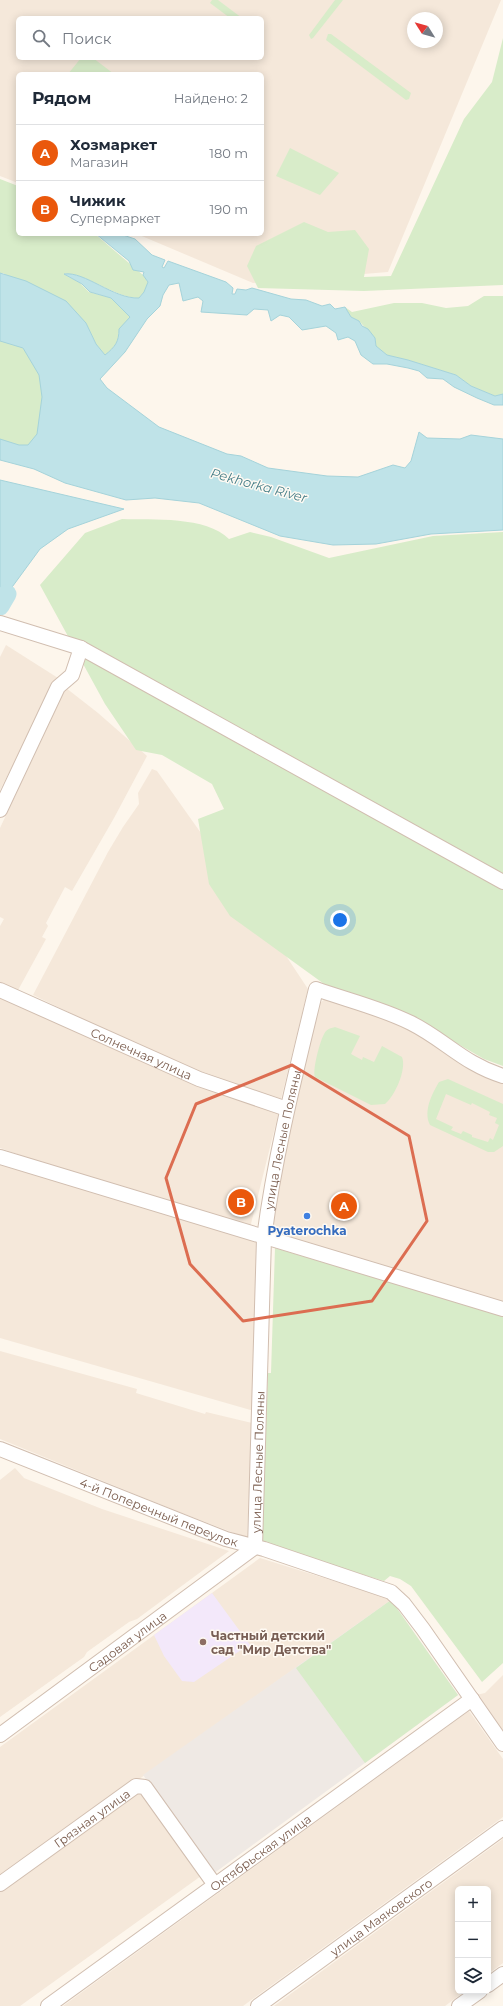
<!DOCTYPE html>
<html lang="ru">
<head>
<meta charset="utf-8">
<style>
  :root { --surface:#fff; --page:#f6f6f7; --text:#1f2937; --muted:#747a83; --line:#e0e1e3; --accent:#ea580c }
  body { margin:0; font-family:Montserrat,sans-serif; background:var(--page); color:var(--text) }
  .controls { position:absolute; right:12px; bottom:12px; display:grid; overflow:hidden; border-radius:6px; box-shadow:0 2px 10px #0003 }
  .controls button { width:36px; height:36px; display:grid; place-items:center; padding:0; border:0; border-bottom:1px solid var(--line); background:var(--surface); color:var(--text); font:20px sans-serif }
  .compass { position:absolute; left:407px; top:12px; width:36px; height:36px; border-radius:50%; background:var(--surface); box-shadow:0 2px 10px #0003; rotate:307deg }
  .you { position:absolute; left:340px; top:920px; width:14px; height:14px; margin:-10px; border:3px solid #fff; border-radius:50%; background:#1a73e8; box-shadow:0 0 0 6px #1a73e833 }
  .badge { display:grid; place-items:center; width:26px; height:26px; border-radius:50%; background:var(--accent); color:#fff; font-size:13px; font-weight:700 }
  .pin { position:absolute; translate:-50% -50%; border:2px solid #fff; box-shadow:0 1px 4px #0006 }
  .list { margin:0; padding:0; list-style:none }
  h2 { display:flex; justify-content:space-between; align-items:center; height:52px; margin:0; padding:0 16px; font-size:17px }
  h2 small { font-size:13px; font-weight:400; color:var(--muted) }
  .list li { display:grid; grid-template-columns:26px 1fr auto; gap:12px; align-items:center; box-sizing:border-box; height:56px; padding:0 16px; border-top:1px solid var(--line) }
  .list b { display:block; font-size:15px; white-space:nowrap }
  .list p { margin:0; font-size:13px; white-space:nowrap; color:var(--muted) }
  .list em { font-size:13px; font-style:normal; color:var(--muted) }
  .icon { flex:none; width:22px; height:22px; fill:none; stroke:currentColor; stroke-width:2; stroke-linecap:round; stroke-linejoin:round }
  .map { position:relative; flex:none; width:503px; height:2006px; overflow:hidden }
  .search { position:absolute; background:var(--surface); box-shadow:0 2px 10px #0003; left:16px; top:16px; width:248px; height:44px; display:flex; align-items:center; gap:10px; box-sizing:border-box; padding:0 14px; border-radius:6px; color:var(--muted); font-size:15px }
  .panel { position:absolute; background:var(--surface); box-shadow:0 2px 10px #0003; left:16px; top:72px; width:248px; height:164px; border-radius:6px }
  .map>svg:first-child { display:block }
  .residential { fill:#f5e8da; fill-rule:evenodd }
  .industrial { fill:#efe9e4 }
  .education { fill:#f3e8fa }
  .green { fill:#d8ecc9; fill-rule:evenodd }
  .water { fill:#bfe3e8; stroke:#a5d3da }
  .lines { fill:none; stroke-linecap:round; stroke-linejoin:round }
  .river { stroke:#bfe3e8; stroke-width:19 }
  .minor-casing { stroke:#d1beb0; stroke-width:16 }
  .minor { stroke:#fff; stroke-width:14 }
  .marked { fill:none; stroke:#dc6d51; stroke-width:3; stroke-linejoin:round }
  .shop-dot { fill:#3f7fe0; stroke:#fffaf3; stroke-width:1.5 }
  .education-dot { fill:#8d6e63; stroke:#fffaf3; stroke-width:1.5 }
  .labels { text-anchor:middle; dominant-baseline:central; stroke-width:3; stroke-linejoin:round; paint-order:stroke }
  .street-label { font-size:12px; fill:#7a5c4d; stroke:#fffaf3 }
  .shop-label { font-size:12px; font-weight:bold; fill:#366cbe; stroke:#fffaf3 }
  .education-label { font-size:12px; font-weight:bold; fill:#785e54; stroke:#fffaf3; text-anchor:start }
  .water-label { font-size:13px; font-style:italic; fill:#437c86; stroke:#fffaf3 }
</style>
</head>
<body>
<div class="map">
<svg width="503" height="2006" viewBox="0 0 503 2006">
  <rect width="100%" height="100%" fill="#fdf6ec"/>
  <!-- residential -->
  <g class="residential">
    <path d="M0,0h501l-113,272 -135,11 -116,-49h125v-160h-244v109l-18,-7zM18,18h244v40h-244zM413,18h24v24h-24z"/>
    <polygon points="6,645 58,678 0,790 0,657"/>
    <polygon points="66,688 98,713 147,756 114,818 72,891 65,887 46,923 48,926 42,937 46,939 17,992 0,983 0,926 4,919 0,917 0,828"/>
    <polygon points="152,769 157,771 259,915 308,989 280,1103 195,1073 33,995 108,852 123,827 139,804 138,793"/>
    <polygon points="0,998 26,1007 279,1111 250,1228 24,1162 26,1157 0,1148"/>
    <polygon points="325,999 398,1023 503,1081 503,1307 275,1239 269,1226 286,1133 320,1003"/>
    <polygon points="0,1165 256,1239 254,1411 0,1338"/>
    <polygon points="0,1351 137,1389 136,1393 205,1414 206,1412 252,1423 247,1538 174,1510 0,1439"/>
    <polygon points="15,1468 24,1478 102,1509 229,1551 137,1619 129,1622 87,1652 84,1657 0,1717 0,1480"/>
    <polygon points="260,1558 385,1597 391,1600 0,1878 0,1747"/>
    <polygon points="503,1675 503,1734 476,1695 485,1693"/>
    <polygon points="469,1711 503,1759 503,1817 243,2006 63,2006"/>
    <polygon points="138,1792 143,1793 201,1876 20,2006 0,2006 0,1892"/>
    <polygon points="503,1839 503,1963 488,1974 488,1889 458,1889 458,1991 465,1991 445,2006 274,2006"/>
  </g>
  <!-- industrial -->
  <polygon class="industrial" points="391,1600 458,1695 213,1874 143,1775"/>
  <!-- education -->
  <polygon class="education" points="212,1593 253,1649 249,1651 241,1650 194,1682 182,1681 164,1656 154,1635"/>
  <!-- green -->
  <g class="green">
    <polygon points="212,0 218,0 242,18 230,18 210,3"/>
    <polygon points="335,0 343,0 313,38 311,39 309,35"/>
    <polygon points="328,34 331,34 411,93 409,99 406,100 326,40"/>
    <polygon points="503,38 503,285 364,291 258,288 247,266 256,246 304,222 328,232 355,230 369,249 364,277 391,276 464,119 492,82"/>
    <polygon points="81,58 93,58 114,74 68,74"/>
    <polygon points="290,148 339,173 320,195 276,176"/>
    <path d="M0,179l18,7v48h77l48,41 5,7 -4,10 -5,6c-25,0 -56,-27 -75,-24l16,9 9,9 22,6 20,19 -12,12c0,13 -4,18 -14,26l-9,-11 -10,-21 -83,-50h-3z"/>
    <polygon points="484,296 503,296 503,394 495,396 471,386 456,375 408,360 387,355 376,346 375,338 359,321 351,317 345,307 352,312 394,303 422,303 446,308 468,306"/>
    <polygon points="0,340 19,344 43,371 44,404 37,442 22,448 0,441"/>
    <path d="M122,519c31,1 84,-3 107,20l21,-7 21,5 58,21 104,-22 70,-4v534l-19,-7 -64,-37 -89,-33 -101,-73 -21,-32 -11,-65 26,-10 -12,-25 -50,-29 -26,-5 -31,-46 -65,-119 45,-52z"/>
    <path d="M335,1027l25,9 -9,18 11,6 1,-3 11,5 8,-16 20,11c5,12 -7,39 -17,47l-14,1 -56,-28c-3,-7 6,-41 11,-46 3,-3 6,-3 9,-4z"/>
    <path d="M448,1079l55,25v42l-9,6h-6l-58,-27c-7,-14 2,-31 9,-43zM446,1094l25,11 1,-2 18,9 -1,3 8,3 -2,5 4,2 -6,15 -3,-2 -2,4 -16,-5v-2l-9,-4 -2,3 -10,-4 2,-3 -17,-8z"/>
    <polygon points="275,1248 503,1316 503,1663 482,1682 411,1586 400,1579 390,1576 384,1581 262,1544 268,1373 271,1373"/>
    <polygon points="391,1600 458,1695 365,1763 296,1668"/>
  </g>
  <!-- water -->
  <g class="water">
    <path d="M96,234h24l15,5 17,16 13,5 -3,7 2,1 4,-7 58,21 7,6 -1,6h3l2,-5 9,1 6,-2 39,11 15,1 16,6 8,-2 5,5 10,-2 6,10 8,4 3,5 6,3 7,9 1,8 11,9 21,5 48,15 15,11 24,10 8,-2v11h-9l-17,-7 -23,-11 -11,-8 -16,-1 -8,-7 -11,-3 -21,-4h-14l-12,-9 -6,-14 -7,-4 -10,3 -2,-7 -10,-7 -24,4 -13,-13 -9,-2 -9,6 -3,-11 -14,-1 -7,6 -46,-3 2,-11 -5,-4 -15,4 -4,-18 -10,2 -6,10 -3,11 -13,13 -22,33 -25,27 7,9 52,39 68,27 14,2 27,12 59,8 31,1 35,-12 12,3 6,-7 8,-29 8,6 33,1 11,-4 32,4v91l-72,4 -55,10 -43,1 -53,-9 -81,-33 -44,-5 -29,2 -61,-17 -31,-14 -34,-9v-21l19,6h9l9,-11 5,-37 -3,-22 -16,-27 -23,-7v-68l26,8 40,20 20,22 10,21 9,11c10,-8 14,-13 14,-26l11,-12 -19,-19 -21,-6 -8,-8 -18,-10c21,-3 49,25 75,24l5,-6 4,-10 -5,-7 1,-3 -11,-2 -4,-9z"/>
    <polygon points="0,480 124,509 68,529 40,549 7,594 0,590"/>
  </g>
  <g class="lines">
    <!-- river -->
    <polyline class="river" points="0,606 7,594"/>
    <!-- minor casing -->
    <g class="minor-casing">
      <g id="minor">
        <polyline points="0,623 81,648 503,882"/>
        <polyline points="0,810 58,687 72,675 81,648"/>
        <path id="s1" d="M0,990l199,89 88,30"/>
        <polyline points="0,1157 503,1309"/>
        <path id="s2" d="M0,1449l226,90 38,10 127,43 13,12 19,25 80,115"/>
        <path id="s3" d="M255,1547l9,-309c11,-84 32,-166 52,-249 31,11 65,19 95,34 34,17 53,41 92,53"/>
        <path id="s4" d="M0,1735l255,-188"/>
        <path id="s5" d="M0,1884l136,-98 9,1 70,98"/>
        <polyline points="488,1985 503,1974"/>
        <path id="s6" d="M48,2006l424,-307"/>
        <path id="s7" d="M258,2006l245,-178"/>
        <polyline points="459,2006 480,1991"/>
      </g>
    </g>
    <!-- minor -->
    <use href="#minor" class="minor"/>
  </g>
  <!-- marked area -->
  <path class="marked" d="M292,1065l117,71 18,85 -55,80 -129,20 -53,-57 -24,-86 30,-74z"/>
  <!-- markers -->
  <circle class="shop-dot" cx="307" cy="1216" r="4"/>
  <circle class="education-dot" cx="203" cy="1642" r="4"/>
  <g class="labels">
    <!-- street labels -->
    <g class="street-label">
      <text stroke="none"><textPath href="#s1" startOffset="155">Солнечная улица</textPath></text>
      <text stroke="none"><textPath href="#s3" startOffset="409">улица Лесные Поляны</textPath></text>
      <text stroke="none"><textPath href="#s3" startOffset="85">улица Лесные Поляны</textPath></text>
      <text stroke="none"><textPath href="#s2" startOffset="171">4-й Поперечный переулок</textPath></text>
      <text stroke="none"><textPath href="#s4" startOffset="158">Садовая улица</textPath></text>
      <text stroke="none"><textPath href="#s5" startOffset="113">Грязная улица</textPath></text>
      <text stroke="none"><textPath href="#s6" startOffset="262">Октябрьская улица</textPath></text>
      <text stroke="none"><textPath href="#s7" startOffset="152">улица Маяковского</textPath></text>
    </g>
    <!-- shop labels -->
    <g class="shop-label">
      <text x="307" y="1230">Pyaterochka</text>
    </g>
    <!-- education labels -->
    <g class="education-label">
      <text x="211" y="1635">Частный детский<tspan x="211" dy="14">сад "Мир Детства"</tspan></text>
    </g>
    <!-- water labels -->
    <g class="water-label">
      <text transform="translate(259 485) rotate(15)">Pekhorka River</text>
    </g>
  </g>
</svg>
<div class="controls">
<button>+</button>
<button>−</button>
<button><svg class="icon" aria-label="layers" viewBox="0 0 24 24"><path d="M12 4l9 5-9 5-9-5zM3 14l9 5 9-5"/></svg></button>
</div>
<svg class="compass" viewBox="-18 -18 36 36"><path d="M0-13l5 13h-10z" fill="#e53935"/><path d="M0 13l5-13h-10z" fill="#747a83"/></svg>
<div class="you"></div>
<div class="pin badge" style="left:344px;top:1206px">A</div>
<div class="pin badge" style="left:241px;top:1202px">B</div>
<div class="search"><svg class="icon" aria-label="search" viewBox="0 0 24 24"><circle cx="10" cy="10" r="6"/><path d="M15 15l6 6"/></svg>Поиск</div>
<section class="panel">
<h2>Рядом<small>Найдено: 2</small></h2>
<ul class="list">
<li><span class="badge">A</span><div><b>Хозмаркет</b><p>Магазин</p></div><em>180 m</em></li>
<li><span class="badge">B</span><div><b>Чижик</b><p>Супермаркет</p></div><em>190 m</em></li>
</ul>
</section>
</div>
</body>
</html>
